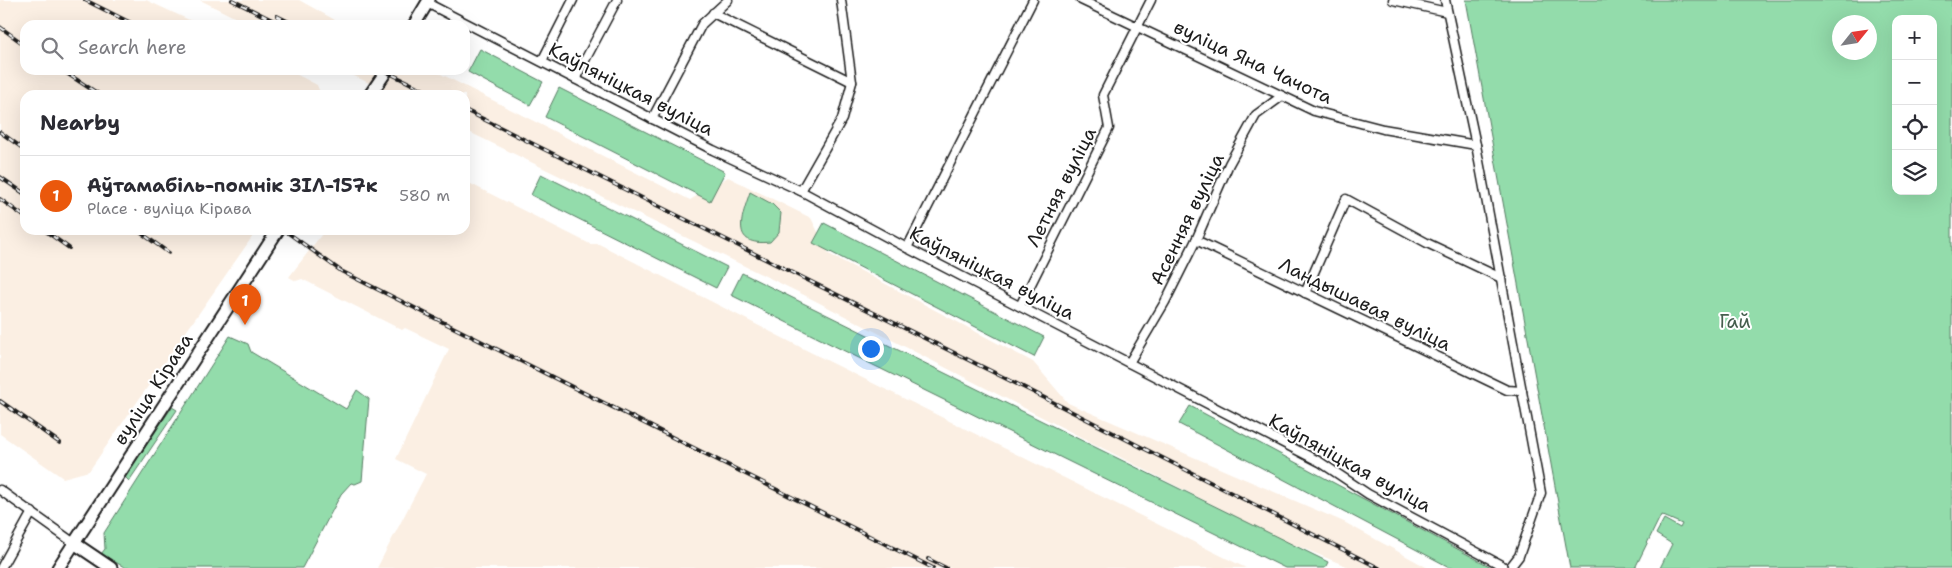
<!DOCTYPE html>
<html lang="en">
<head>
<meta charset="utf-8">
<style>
  :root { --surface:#fff; --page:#f7f7f7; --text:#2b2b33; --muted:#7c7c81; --line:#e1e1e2; --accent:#ea580c }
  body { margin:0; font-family:"Shantell Sans",sans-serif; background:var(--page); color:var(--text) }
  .controls { position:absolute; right:15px; top:15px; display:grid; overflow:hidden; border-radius:10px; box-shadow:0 5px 20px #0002 }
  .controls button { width:45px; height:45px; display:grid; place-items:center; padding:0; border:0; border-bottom:1px solid var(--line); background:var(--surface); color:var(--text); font:25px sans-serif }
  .compass { position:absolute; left:1832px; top:15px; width:45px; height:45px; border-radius:50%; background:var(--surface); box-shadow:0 5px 20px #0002; rotate:60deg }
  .you { position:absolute; left:870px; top:348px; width:18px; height:18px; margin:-12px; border:4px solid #fff; border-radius:50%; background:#1a73e8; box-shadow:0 0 0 8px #1a73e833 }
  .badge { display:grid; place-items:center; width:32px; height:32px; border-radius:50%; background:var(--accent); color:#fff; font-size:16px; font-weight:700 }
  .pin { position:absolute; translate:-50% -41px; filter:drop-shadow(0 1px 2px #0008) }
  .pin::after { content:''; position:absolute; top:26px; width:18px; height:15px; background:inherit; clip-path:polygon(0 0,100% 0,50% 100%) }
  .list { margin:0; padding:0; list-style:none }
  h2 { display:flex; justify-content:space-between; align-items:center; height:65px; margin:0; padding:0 20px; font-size:21px }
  h2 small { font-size:16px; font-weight:400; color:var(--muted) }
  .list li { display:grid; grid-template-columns:32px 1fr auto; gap:15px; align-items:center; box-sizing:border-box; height:80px; padding:0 20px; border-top:1px solid var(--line) }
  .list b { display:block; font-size:19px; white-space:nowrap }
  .list p { margin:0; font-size:16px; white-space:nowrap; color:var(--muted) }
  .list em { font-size:16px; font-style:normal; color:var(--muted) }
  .icon { flex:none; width:28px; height:28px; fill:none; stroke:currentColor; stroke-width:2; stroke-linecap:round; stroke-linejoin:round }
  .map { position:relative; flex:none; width:1952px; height:568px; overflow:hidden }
  .search { position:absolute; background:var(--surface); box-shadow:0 5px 20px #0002; left:20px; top:20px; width:450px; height:55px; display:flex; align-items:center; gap:12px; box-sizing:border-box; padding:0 18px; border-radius:15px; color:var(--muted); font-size:19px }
  .panel { position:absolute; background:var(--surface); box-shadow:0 5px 20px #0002; left:20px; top:90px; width:450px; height:145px; border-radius:15px }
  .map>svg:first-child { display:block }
  .built { fill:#fbefe3 }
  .green { fill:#93dcab; stroke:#587c64; fill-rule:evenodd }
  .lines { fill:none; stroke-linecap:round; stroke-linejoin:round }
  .minor-casing { stroke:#1c1c1c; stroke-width:11 }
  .secondary-casing { stroke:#1c1c1c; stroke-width:15 }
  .minor { stroke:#fff; stroke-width:8 }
  .secondary { stroke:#fff; stroke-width:11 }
  .rail-casing { stroke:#1c1c1c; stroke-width:4 }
  .rail { stroke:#fff; stroke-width:2; stroke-dasharray:5.5; stroke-linecap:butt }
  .labels { text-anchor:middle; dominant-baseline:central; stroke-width:4; stroke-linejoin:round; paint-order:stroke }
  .street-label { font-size:19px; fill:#1c1c1c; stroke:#fff }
  .park-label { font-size:19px; fill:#465f4e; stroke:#fff }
</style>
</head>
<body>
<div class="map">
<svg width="1952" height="568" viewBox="0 0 1952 568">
  <rect width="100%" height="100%" fill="#fff"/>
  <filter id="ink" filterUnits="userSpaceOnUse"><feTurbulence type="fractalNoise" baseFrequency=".02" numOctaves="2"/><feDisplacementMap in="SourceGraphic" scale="10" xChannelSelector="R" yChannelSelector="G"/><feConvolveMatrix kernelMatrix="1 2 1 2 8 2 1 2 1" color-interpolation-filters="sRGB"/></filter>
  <g filter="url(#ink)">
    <!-- built -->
    <g class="built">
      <polygon points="0,0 146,0 200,25 25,25 25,70 288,70 317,85 321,95 25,95 25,230 257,230 89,471 63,478 0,434"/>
      <polygon points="200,0 299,0 344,25 250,25"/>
      <polygon points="342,70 433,70 690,200 728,177 811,218 829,254 1033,362 1068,403 1344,522 1428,568 1351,568 1278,538 800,293 465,130 465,95 394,95"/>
      <polygon points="465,181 590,244 599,244 810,352 1246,568 377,568 426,474 396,459 449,349 405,328 402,330 302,279 296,281 289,277 325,230 465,230"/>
    </g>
    <!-- green -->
    <g class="green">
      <path d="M1466,0h486v568h-292l12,-24 -16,-10 8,-15 16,9 2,-4 -21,-9 -26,53h-65zM1896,19h37v172h-37zM1840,22h30v30h-30z"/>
      <polygon points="480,49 543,82 530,105 468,72"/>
      <polygon points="559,88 725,172 710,201 545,117"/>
      <polygon points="541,174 727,267 716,288 531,195"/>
      <path d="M750,192l22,12 9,9 -2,19 -9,10c-41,5 -28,-26 -20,-50z"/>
      <polygon points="824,223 1044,337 1034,357 813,243"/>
      <polygon points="742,273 1328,562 1325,568 1285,568 731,295"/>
      <polygon points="230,336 248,344 251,352 346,409 357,390 369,399 362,481 355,484 351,483 341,494 302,568 126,568 101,554 105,549 104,533"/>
      <polygon points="1190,406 1493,568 1451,568 1179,424"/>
      <polygon points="172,407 177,410 129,481 125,477"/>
    </g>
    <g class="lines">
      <!-- minor casing -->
      <g class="minor-casing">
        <g id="minor">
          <polyline points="1081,0 1314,111 1383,129 1476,145"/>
          <polyline points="1393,0 1447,12"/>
          <polyline points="1445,0 1476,145 1541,493 1519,556 1512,565"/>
          <polyline points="427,3 713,150 801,191 907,248 1320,462 1368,494 1503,566"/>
          <polyline points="713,13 852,82"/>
          <polyline points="542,61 573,0"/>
          <polyline points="575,79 617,0"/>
          <polyline points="652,119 702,24 728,0"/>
          <polyline points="801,191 842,119 852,82 841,0"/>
          <polyline points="1196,240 1507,390 1522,391"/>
          <polyline points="907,248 1033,0"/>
          <polyline points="1305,293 1346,199 1427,243 1501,278"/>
          <polyline points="1020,306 1109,128 1103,95 1151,0"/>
          <polyline points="1129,363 1165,302 1196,240 1229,164 1256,115 1282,96"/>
          <polyline points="0,490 74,543"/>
          <polyline points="1,568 32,512"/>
        </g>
      </g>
      <!-- secondary casing -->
      <g class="secondary-casing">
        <g id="secondary">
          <polyline points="414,25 429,0"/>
          <polyline points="370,95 387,70"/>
          <polyline points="74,543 111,568"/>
          <polyline points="58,568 278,230"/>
        </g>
      </g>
      <!-- minor -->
      <use href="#minor" class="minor"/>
      <!-- secondary -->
      <use href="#secondary" class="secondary"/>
      <!-- rail casing -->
      <g class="rail-casing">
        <g id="rail">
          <polyline points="85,0 135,25"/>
          <polyline points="232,0 282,25"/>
          <polyline points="277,16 295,25"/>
          <polyline points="0,27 25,45"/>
          <polyline points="62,70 100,95"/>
          <polyline points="383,70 434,95"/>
          <polyline points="465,110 1031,391 1379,568"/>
          <polyline points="0,132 25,150"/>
          <polyline points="0,177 25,194"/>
          <polyline points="0,199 25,217"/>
          <polyline points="44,230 69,248"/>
          <polyline points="137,230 169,253"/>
          <polyline points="284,230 341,271 933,568"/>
          <polyline points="0,401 60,443"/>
          <polyline points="928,559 946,568"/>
        </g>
      </g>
      <!-- rail -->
      <use href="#rail" class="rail"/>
    </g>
  </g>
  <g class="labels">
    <!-- street labels -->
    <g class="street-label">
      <text transform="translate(1253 62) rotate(25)">вуліца Яна Чачота</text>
      <text transform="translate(631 89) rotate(27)">Каўпяніцкая вуліца</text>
      <text transform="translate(1061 187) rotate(-63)">Летняя вуліца</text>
      <text transform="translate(1187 219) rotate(-64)">Асенняя вуліца</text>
      <text transform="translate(992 273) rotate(27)">Каўпяніцкая вуліца</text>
      <text transform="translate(1365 304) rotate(26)">Ландышавая вуліца</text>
      <text transform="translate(153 389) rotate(-57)">вуліца Кірава</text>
      <text transform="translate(1350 463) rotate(29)">Каўпяніцкая вуліца</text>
    </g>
    <!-- park labels -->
    <g class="park-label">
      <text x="1735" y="321">Гай</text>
    </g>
  </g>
</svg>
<div class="controls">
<button>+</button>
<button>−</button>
<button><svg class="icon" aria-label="locate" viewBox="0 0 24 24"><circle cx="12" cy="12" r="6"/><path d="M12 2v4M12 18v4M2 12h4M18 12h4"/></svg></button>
<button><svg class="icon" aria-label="layers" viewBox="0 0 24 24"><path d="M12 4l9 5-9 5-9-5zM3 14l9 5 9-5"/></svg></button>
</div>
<svg class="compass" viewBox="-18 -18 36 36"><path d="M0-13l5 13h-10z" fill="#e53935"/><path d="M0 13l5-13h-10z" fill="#7c7c81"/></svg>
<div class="you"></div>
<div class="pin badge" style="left:245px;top:325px">1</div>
<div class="search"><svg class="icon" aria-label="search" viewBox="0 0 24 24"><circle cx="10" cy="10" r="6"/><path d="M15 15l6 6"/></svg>Search here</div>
<section class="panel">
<h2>Nearby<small></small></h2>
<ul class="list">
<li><span class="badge">1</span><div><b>Аўтамабіль-помнік ЗІЛ-157к</b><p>Place · вуліца Кірава</p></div><em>580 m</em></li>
</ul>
</section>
</div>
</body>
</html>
